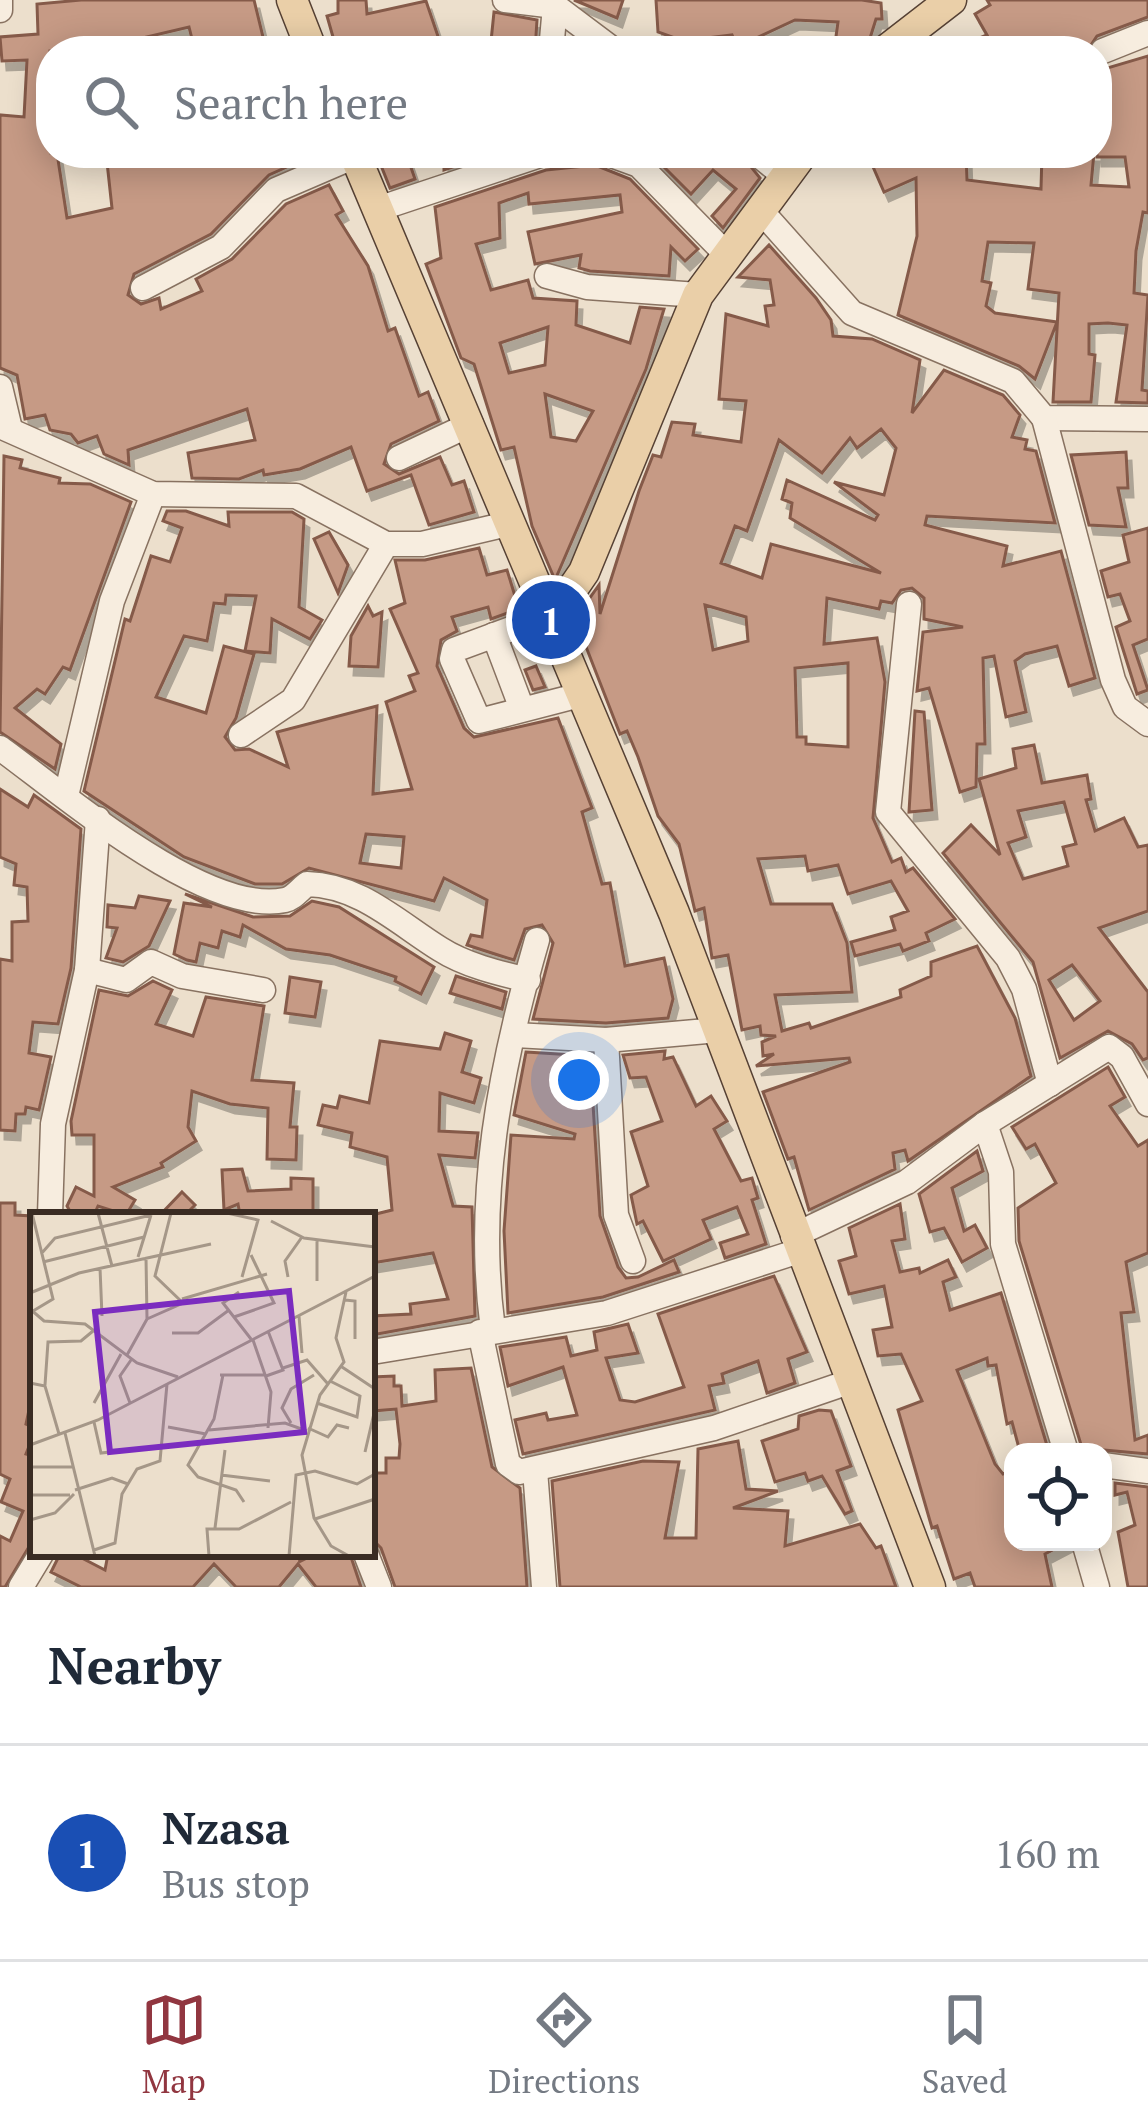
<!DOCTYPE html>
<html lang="en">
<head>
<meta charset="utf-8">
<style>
  :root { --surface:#fff; --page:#f2f2f3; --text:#1f2937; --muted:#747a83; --line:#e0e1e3; --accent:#913640 }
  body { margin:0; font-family:"PT Serif",serif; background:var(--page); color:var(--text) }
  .controls { position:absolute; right:36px; bottom:36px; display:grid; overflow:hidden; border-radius:24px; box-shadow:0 6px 30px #0003 }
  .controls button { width:108px; height:108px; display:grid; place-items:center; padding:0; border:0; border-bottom:3px solid var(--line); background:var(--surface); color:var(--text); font:60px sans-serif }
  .you { position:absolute; left:579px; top:1080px; width:42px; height:42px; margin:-30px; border:9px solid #fff; border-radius:50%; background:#1a73e8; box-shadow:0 0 0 18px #1a73e833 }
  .badge { display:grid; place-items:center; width:78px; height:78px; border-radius:50%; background:var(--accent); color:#fff; font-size:39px; font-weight:700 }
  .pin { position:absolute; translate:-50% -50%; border:6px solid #fff; box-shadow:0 3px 12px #0006 }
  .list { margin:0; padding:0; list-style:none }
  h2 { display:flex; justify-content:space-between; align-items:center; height:156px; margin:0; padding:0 48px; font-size:51px }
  h2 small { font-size:39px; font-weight:400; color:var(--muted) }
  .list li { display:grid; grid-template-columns:78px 1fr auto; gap:36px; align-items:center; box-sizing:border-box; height:216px; padding:0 48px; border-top:3px solid var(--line) }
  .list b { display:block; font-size:45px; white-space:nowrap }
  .list p { margin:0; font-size:39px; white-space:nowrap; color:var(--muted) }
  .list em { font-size:39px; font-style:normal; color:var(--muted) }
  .icon { flex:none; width:66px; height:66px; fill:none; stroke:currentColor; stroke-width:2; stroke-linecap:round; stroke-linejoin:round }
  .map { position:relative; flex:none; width:1148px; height:1587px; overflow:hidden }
  .search { position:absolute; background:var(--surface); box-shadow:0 6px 30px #0003; left:36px; right:36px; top:36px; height:132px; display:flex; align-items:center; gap:30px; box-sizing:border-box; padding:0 42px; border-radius:48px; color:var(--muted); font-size:45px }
  .sheet { height:372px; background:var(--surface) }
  nav { display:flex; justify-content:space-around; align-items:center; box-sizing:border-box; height:168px; border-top:3px solid var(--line); background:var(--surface); font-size:33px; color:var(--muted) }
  nav a { display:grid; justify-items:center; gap:6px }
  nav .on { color:var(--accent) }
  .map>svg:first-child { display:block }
  .building { fill:#c69a85; stroke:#855a49; stroke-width:3; fill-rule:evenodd; filter:url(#shadow) }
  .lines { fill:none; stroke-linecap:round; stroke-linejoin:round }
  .minor-casing { stroke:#887261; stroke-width:27 }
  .major-casing { stroke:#564134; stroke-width:33 }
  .minor { stroke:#f7eddf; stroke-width:24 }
  .major { stroke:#eacfa8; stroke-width:30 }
  .inset-road { fill:none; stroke:#a59788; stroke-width:3 }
  .view { fill:#7b2cbf; fill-opacity:0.15; stroke:#7b2cbf; stroke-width:6 }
  .inset-edge { fill:none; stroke:#3a2c23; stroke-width:6 }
</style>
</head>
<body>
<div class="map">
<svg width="1148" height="1587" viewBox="0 0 1148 1587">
  <defs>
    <filter id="shadow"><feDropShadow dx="5" dy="9" stdDeviation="0" flood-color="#0004"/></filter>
  </defs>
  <rect width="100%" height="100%" fill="#ecdfcc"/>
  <!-- building -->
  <g class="building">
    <polygon points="81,0 254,0 263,37 195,51 189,27 142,38 145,51 50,51 51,153 57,153 67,218 112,208 106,153 318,153 269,175 211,234 134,274 128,295 141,304 159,298 161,309 202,291 196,279 232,259 286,204 329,185 343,211 336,215 368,266 388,331 395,328 419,396 428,392 439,421 391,444 384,464 399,474 440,457 452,485 464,481 474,512 429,525 411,475 367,491 351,447 300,469 264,475 263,470 239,479 192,478 188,453 255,440 247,409 128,450 129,465 104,454 97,436 78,443 71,434 50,430 45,415 25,419 17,375 0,368 0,115 24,117 27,60 2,61 0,37 38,34 37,4"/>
    <polygon points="338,0 366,0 367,14 426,1 443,51 337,51 327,16 338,13"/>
    <polygon points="574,0 623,0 617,18"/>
    <polygon points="656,0 862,0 881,3 882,19 876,19 866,51 834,51 838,22 795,20 737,47 732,35 683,41 658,32"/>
    <polygon points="987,0 1148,0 1148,17 1097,36 1087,51 948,51 987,35 975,14 990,5"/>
    <polygon points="494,12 537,20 535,51 490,51"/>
    <polygon points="1148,56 1148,213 1143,212 1136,251 1134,293 1148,295 1142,390 1148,391 1148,403 1116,402 1127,325 1108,323 1089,324 1089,354 1095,355 1091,402 1053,402 1059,293 1028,289 1034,243 988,242 982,281 991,283 986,306 995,313 1057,322 1035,379 1019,366 898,315 917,236 916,178 884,192 867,153 966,153 967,180 1041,189 1042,153 1094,153 1091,185 1129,187 1125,157 1097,157 1097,71"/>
    <polygon points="376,153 406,153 415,179 390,188"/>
    <polygon points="444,153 494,153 444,170"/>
    <polygon points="650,153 740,153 760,178 723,228 712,216 736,189 713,170 691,194"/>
    <path d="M595,165l35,14 68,70 -13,12 -14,-14 -2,29 -79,-5 -11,-3 2,-13 -46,9 -7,-32 94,-20 -2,-17 -91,9 -1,-11 -29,10 1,35 -24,6 15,46 37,-10 5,18 44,3 -1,24 54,18 10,-36 24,2 -18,60 -91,211 -23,-54 -18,-79 -13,3 -27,-86 -13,-6 -35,-94 15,-6 -6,-51 111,-37zM548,327l-3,38 -36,8 -9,-30zM545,394l48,17 -17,30 -25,-4z"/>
    <path d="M769,245l47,53 15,22 2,16 39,3 48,21 -8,53 32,-43 59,25 17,20 -8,22 15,3 -2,9 11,2 19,72 -128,-7 -2,9 82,21 -4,20 58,-15 34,127 -26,8 -12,-40 -32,8 -10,7 11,51 -20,5 -12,-61 -11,2 2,86h-8l-1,43 -16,5 -31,-104 -12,3 6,-59 40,-5 -39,-8v-21l-12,-10 -11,2 -9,13 -11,-2 -2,8 -52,-11 -3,46 53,-6 8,44 -12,136 19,44 9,-4 5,14 7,-4 42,51 -29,14 3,8 -26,10 -3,-7 -45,12 -4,-14 44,-12 -4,-13 17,-6 -17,-30 -43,13 -10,-29 -30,6 -3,-15 -47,3 13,45h61l15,39 5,49 -77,3 7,36 27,-8 2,5 90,-31 -1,-7 31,-14v-14l46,-16 38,72 16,58 -123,85 -3,-11 -12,3 2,16 -86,41 -15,-53 -6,2 -25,-67 87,-30 -1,-4 -93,8 18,-12 -11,2 -1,-14 14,-6 -15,-1 -1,-9 -18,4 -14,-75 -16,3 -8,-50 -9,3 -16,-67 -21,-28 -20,-59 -11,-26 -7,3 -37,-95 -1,-30 17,-24 1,29 39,-123 14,-36 8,2 11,-35 23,2 -2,11 48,7 5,-41 -27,-2 7,-85 42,12 -3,-20 9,-1 -4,-25 -32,-3zM881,429l15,19 -12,47 -50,-13 44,33 -3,5 -88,-40 -5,19 10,4 -2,15 91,55 -110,-29 -9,34 -41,-15 14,-37 12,5 32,-91 43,33 28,-35 7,10zM705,605l41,12 2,24 -35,9zM848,663v84l-42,-3v-7h-9l-2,-69z"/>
    <polygon points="1126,452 1128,488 1118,488 1126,527 1089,525 1071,455"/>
    <polygon points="4,456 22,460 20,468 60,478 59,483 90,484 131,502 70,670 63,667 45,694 37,689 15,708 61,744 55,769 0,732"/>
    <path d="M167,511h19l43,15 -1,-14h64l12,7 -5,88 23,13 -12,19 -38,-20 -2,34 -25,-2 11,-55 -30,-1 -1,9 -11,-1 -7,38 -23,-5 -28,61 50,16 18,-67 30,8 -18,64 -11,19 10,13 14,-1 39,18 -11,-35 100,-26 -4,88 39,-5 -26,-87 29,-11 -6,-15 9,-3 -28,-64 15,-6 -10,-43h30l54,-12 8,27 20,-5 12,39 -28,10 -3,-12 -36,10 5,14 -16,9 -4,26 27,62 10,9 84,-19 34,90 -10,4 20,72 8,-1 15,83 39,-8 9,41 -5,19 -62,5 -73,-4 20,-76 -11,-18 -17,4 -11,31 -16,-5 -31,-10 4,-10 11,2 5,-37 -43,-22 -10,23 -125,-33 -27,16h-27l-71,-27 -100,-66 41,-172 5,2 21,-65 19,6 12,-34 -19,-7zM366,834l38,3 -3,31 -41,-5z"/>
    <polygon points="1148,528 1148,639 1133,645 1148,690 1137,694 1116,627 1130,621 1120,594 1108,597 1101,571 1129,562 1123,535"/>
    <polygon points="329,532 348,565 338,593 314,539"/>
    <polygon points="368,606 373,616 382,612 378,667 349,666 351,636"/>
    <polygon points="536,666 545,687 533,690 525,670"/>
    <polygon points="915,711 924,712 932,810 909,812"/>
    <path d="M1034,745l8,38 45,-8 4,24 -5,1 9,31 29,-13 14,29 10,-2v66l-49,17 49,64v66l-5,2 -11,-16 -24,-13 -48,27 -27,-96 -90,-109 28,-28 29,30 -21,-76 37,-11 -3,-19zM1064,802l12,42 -13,3 5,19 -45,13 -15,-36 18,-6 -8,-26zM1072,965l28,36 -26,19 -25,-40z"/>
    <polygon points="0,789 28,807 34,795 81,829 71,968 58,1024 33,1022 29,1053 51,1057 39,1110 26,1107 25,1114 16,1114 15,1131 0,1130 0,959 12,961 12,922 28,921 27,887 14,885 16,864 0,857"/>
    <polygon points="185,894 253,917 290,916 312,901 339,907 434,967 421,994 395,981 396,977 330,955 286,949 243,925 240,937 222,931 218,948 200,943 196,962 187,960 174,954 184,903 212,907"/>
    <polygon points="139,896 170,901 149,946 123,962 106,958 117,928 107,927 108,905 135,908"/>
    <polygon points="456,976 506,992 502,1009 450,993"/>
    <polygon points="290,977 321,982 315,1017 285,1013"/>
    <polygon points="153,981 172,990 156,1024 193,1036 206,997 264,1006 252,1080 294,1083 290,1127 297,1127 296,1160 267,1159 268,1108 230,1104 192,1091 188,1127 196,1141 161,1163 163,1167 113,1187 135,1200 126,1215 98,1206 94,1215 72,1215 67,1206 76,1187 94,1196 94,1135 72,1135 71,1121 99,990 128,996"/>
    <polygon points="445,1033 471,1041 462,1072 481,1078 474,1103 440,1093 439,1131 478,1133 475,1158 439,1155 453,1206 472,1207 475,1316 372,1335 372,1316 411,1314 410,1304 448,1299 433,1253 372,1263 372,1215 392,1210 387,1157 350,1147 352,1133 318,1125 323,1105 337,1108 340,1096 369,1103 380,1041 440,1049"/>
    <polygon points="665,1051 664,1059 673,1057 696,1106 711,1096 727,1121 714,1129 741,1181 752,1178 758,1198 752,1200 766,1244 725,1258 720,1243 748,1234 737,1207 703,1220 711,1239 663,1261 643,1221 637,1224 631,1195 648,1186 631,1132 662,1121 646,1077 630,1078 623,1055"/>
    <polygon points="526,1052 590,1056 600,1216 618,1267 626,1278 638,1277 674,1260 679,1272 603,1297 508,1313 504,1231 511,1135 574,1139 575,1134 514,1115"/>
    <polygon points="1108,1067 1125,1097 1110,1106 1138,1146 1148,1140 1148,1253 1126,1262 1134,1312 1121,1313 1135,1440 1148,1435 1148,1454 1082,1448 1019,1241 1018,1208 1056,1183 1035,1144 1026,1149 1012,1127"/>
    <polygon points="977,1151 983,1171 952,1188 964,1231 975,1225 987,1248 962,1262 944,1228 930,1232 919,1194"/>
    <polygon points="242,1169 248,1191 291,1189 291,1178 313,1179 313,1211 240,1215 238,1204 224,1210 222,1170"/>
    <polygon points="182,1192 195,1205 185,1215 160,1215"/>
    <polygon points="0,1203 15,1203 15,1215 33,1216 33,1391 26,1424 33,1427 33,1436 26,1454 33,1456 33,1540 5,1587 0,1587 0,1536 10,1541 23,1511 1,1502 10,1479 0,1474"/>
    <polygon points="900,1204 905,1239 892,1241 900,1272 919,1268 920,1273 948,1260 956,1277 943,1282 950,1310 1001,1293 1049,1452 1020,1452 1012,1422 1007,1424 996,1365 988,1366 987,1358 957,1370 995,1464 1003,1474 1013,1470 1013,1542 1068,1542 1045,1554 1052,1587 975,1587 970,1573 954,1579 937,1526 932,1528 898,1410 922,1401 901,1354 878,1356 873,1330 892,1327 884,1286 849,1294 839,1261 856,1256 849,1228"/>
    <polygon points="774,1276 807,1352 788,1359 795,1383 767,1393 758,1361 722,1374 724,1383 709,1386 715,1410 523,1454 515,1420 546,1413 548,1420 577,1415 563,1367 508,1386 500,1347 566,1337 571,1356 597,1350 594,1332 628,1324 638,1353 606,1358 620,1400 635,1402 684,1387 658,1314"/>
    <polygon points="471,1368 492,1467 520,1488 527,1587 395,1587 381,1548 372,1539 372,1473 386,1473 386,1458 399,1458 400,1444 396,1409 372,1411 372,1377 394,1376 394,1386 401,1386 402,1406 436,1401 435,1370"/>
    <polygon points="819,1410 831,1411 851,1466 837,1471 852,1511 845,1514 822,1476 808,1481 805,1473 775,1482 762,1441 798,1429 799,1416"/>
    <polygon points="738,1441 746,1489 778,1491 733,1508 788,1511 785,1546 860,1524 876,1548 881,1546 896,1587 560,1587 552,1481 643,1461 679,1462 665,1538 696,1538 698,1449"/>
    <polygon points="1115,1483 1148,1487 1148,1587 1128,1587 1118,1532 1135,1525 1127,1492 1115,1495"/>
    <polygon points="60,1554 74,1554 105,1570 108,1554 305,1554 299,1562 315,1554 350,1554 361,1587 316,1587 298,1564 279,1587 236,1587 214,1564 193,1587 81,1587 51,1572"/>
  </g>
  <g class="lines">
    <!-- minor casing -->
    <g class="minor-casing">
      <g id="minor">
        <polyline points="505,0 555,6 615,51"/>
        <polyline points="0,10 0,0"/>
        <polyline points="551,51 555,6"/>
        <polyline points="1103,51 1148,33"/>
        <polyline points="606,153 639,165 727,255"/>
        <polyline points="756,153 786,177"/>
        <polyline points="378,209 543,154 584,153"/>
        <polyline points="762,212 852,313 1013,381 1044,418 1148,419"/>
        <polyline points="547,276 587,287 698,295"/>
        <polyline points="143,288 221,247 276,190 355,156"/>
        <polyline points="0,387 10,429"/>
        <polyline points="1044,418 1113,680 1125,707 1148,724"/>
        <polyline points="0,426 153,494 296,496 386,544 422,544 512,523"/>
        <polyline points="399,458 471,424"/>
        <polyline points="909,604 888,812 1008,958 1024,989 1050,1084"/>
        <polyline points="549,615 454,650 452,659 479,721 584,694"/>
        <polyline points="494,635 522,709"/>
        <polyline points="241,735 293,700 386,544"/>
        <path d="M0,748c62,45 206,169 285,152 9,-2 14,-10 22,-16 53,1 91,39 133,65 25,16 58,24 88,31"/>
        <polyline points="66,796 112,601 153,494"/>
        <polyline points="87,970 126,980 151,962 182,976 263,990"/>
        <polyline points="515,1035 606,1040 718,1030"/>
        <polyline points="606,1040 616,1215 633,1261"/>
        <polyline points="985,1124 1001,1172 1003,1244 1066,1452"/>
        <polyline points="50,1215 53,1124 87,970 98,819"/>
        <polyline points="793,1236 907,1182 985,1124 1109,1047 1122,1057 1148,1104"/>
        <path d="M493,1330c-18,-133 7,-262 44,-390"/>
        <polyline points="480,1332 508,1464 519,1472 714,1428 852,1381"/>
        <polyline points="372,1352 607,1313 799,1251"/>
        <polyline points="1103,1465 1148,1471"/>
        <polyline points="535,1470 544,1587"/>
        <polyline points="1084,1542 1097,1587"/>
        <polyline points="366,1554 379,1587"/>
        <polyline points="21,1587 41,1554"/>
      </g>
    </g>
    <!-- major casing -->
    <g class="major-casing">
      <g id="major">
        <polyline points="292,0 312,51"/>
        <polyline points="885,51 951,0"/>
        <polyline points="354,153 674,913 930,1587"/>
        <polyline points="551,620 584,572 698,295 803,153"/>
      </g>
    </g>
    <!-- minor -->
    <use href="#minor" class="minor"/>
    <!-- major -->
    <use href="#major" class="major"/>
  </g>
  <!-- overview -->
  <g transform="translate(30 1212)">
    <rect width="345" height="345" fill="#ecdfcc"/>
    <path class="inset-road" d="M2,1l21,86 -20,12M68,1l14,53M197,1l31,7 -16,57M241,9l33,17 71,9M11,42l14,-16 96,-23M108,45l13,-42M13,50l101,-25M70,56l2,48M258,65l-3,-16 17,-24M287,69v-40M209,80l-16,11 28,36M316,80l-10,46 8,24 -24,33 -18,60 12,63 17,28 18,10M0,81l49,-20 132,-29M152,87l85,-25M315,88l10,1v38M0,97l14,12 41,3 52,39 41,14M269,104l3,37M204,105l40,-14 -23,-48M117,107l36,-16 -28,-27 16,-63M142,121h26l31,-23M223,128l18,52 -3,36M97,143l20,-36 -1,-62M312,155l33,22M253,156l24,-8 21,24M190,163h46M193,163l-9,44 -26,46 10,12 38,13 8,12M236,164l17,-6 -15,-39M0,171l15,3 14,48M15,173l3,-43 33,-1 12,-10M64,191l27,-49M100,191l-10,-27 11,-16M287,191l40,14 3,-21 -30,-15M64,210l7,31 60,-7M261,211l-9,-15 9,-19 23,-14M138,215l38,7M278,216l20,9 9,-12 12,3M179,218l76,-7 22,8M35,221l30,123M0,233l68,-25 277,-144M335,240l10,-43M0,255h43M191,263l49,6M45,278l37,-12 16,6M0,283h40M0,291l1,53M285,307l60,-20M0,308l25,-7 19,-19M185,316l10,-78M64,338l21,-7 7,-49 15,-25 23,-8 7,-77M179,344l-2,-27h32l52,-27M259,344l7,-81 19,-4 42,13 18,-10"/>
    <path class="view" d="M259,79l15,141 -194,20 -15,-140z"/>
    <rect width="345" height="345" class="inset-edge"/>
  </g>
</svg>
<div class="controls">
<button><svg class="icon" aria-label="locate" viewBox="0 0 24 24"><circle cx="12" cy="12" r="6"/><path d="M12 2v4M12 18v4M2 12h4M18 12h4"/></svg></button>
</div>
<div class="you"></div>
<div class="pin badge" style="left:551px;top:620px;background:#1a4fb4">1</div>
<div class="search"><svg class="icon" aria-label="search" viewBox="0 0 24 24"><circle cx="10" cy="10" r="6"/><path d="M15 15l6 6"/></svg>Search here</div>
</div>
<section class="sheet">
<h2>Nearby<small></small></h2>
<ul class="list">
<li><span class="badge" style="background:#1a4fb4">1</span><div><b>Nzasa</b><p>Bus stop</p></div><em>160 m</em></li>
</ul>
</section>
<nav>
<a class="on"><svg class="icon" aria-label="map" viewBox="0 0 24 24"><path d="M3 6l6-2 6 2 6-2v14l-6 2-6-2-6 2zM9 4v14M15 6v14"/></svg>Map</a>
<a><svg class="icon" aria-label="directions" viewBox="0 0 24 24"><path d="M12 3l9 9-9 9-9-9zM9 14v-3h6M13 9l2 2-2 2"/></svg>Directions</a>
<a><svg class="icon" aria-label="saved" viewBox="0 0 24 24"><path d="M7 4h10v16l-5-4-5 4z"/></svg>Saved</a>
</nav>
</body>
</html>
